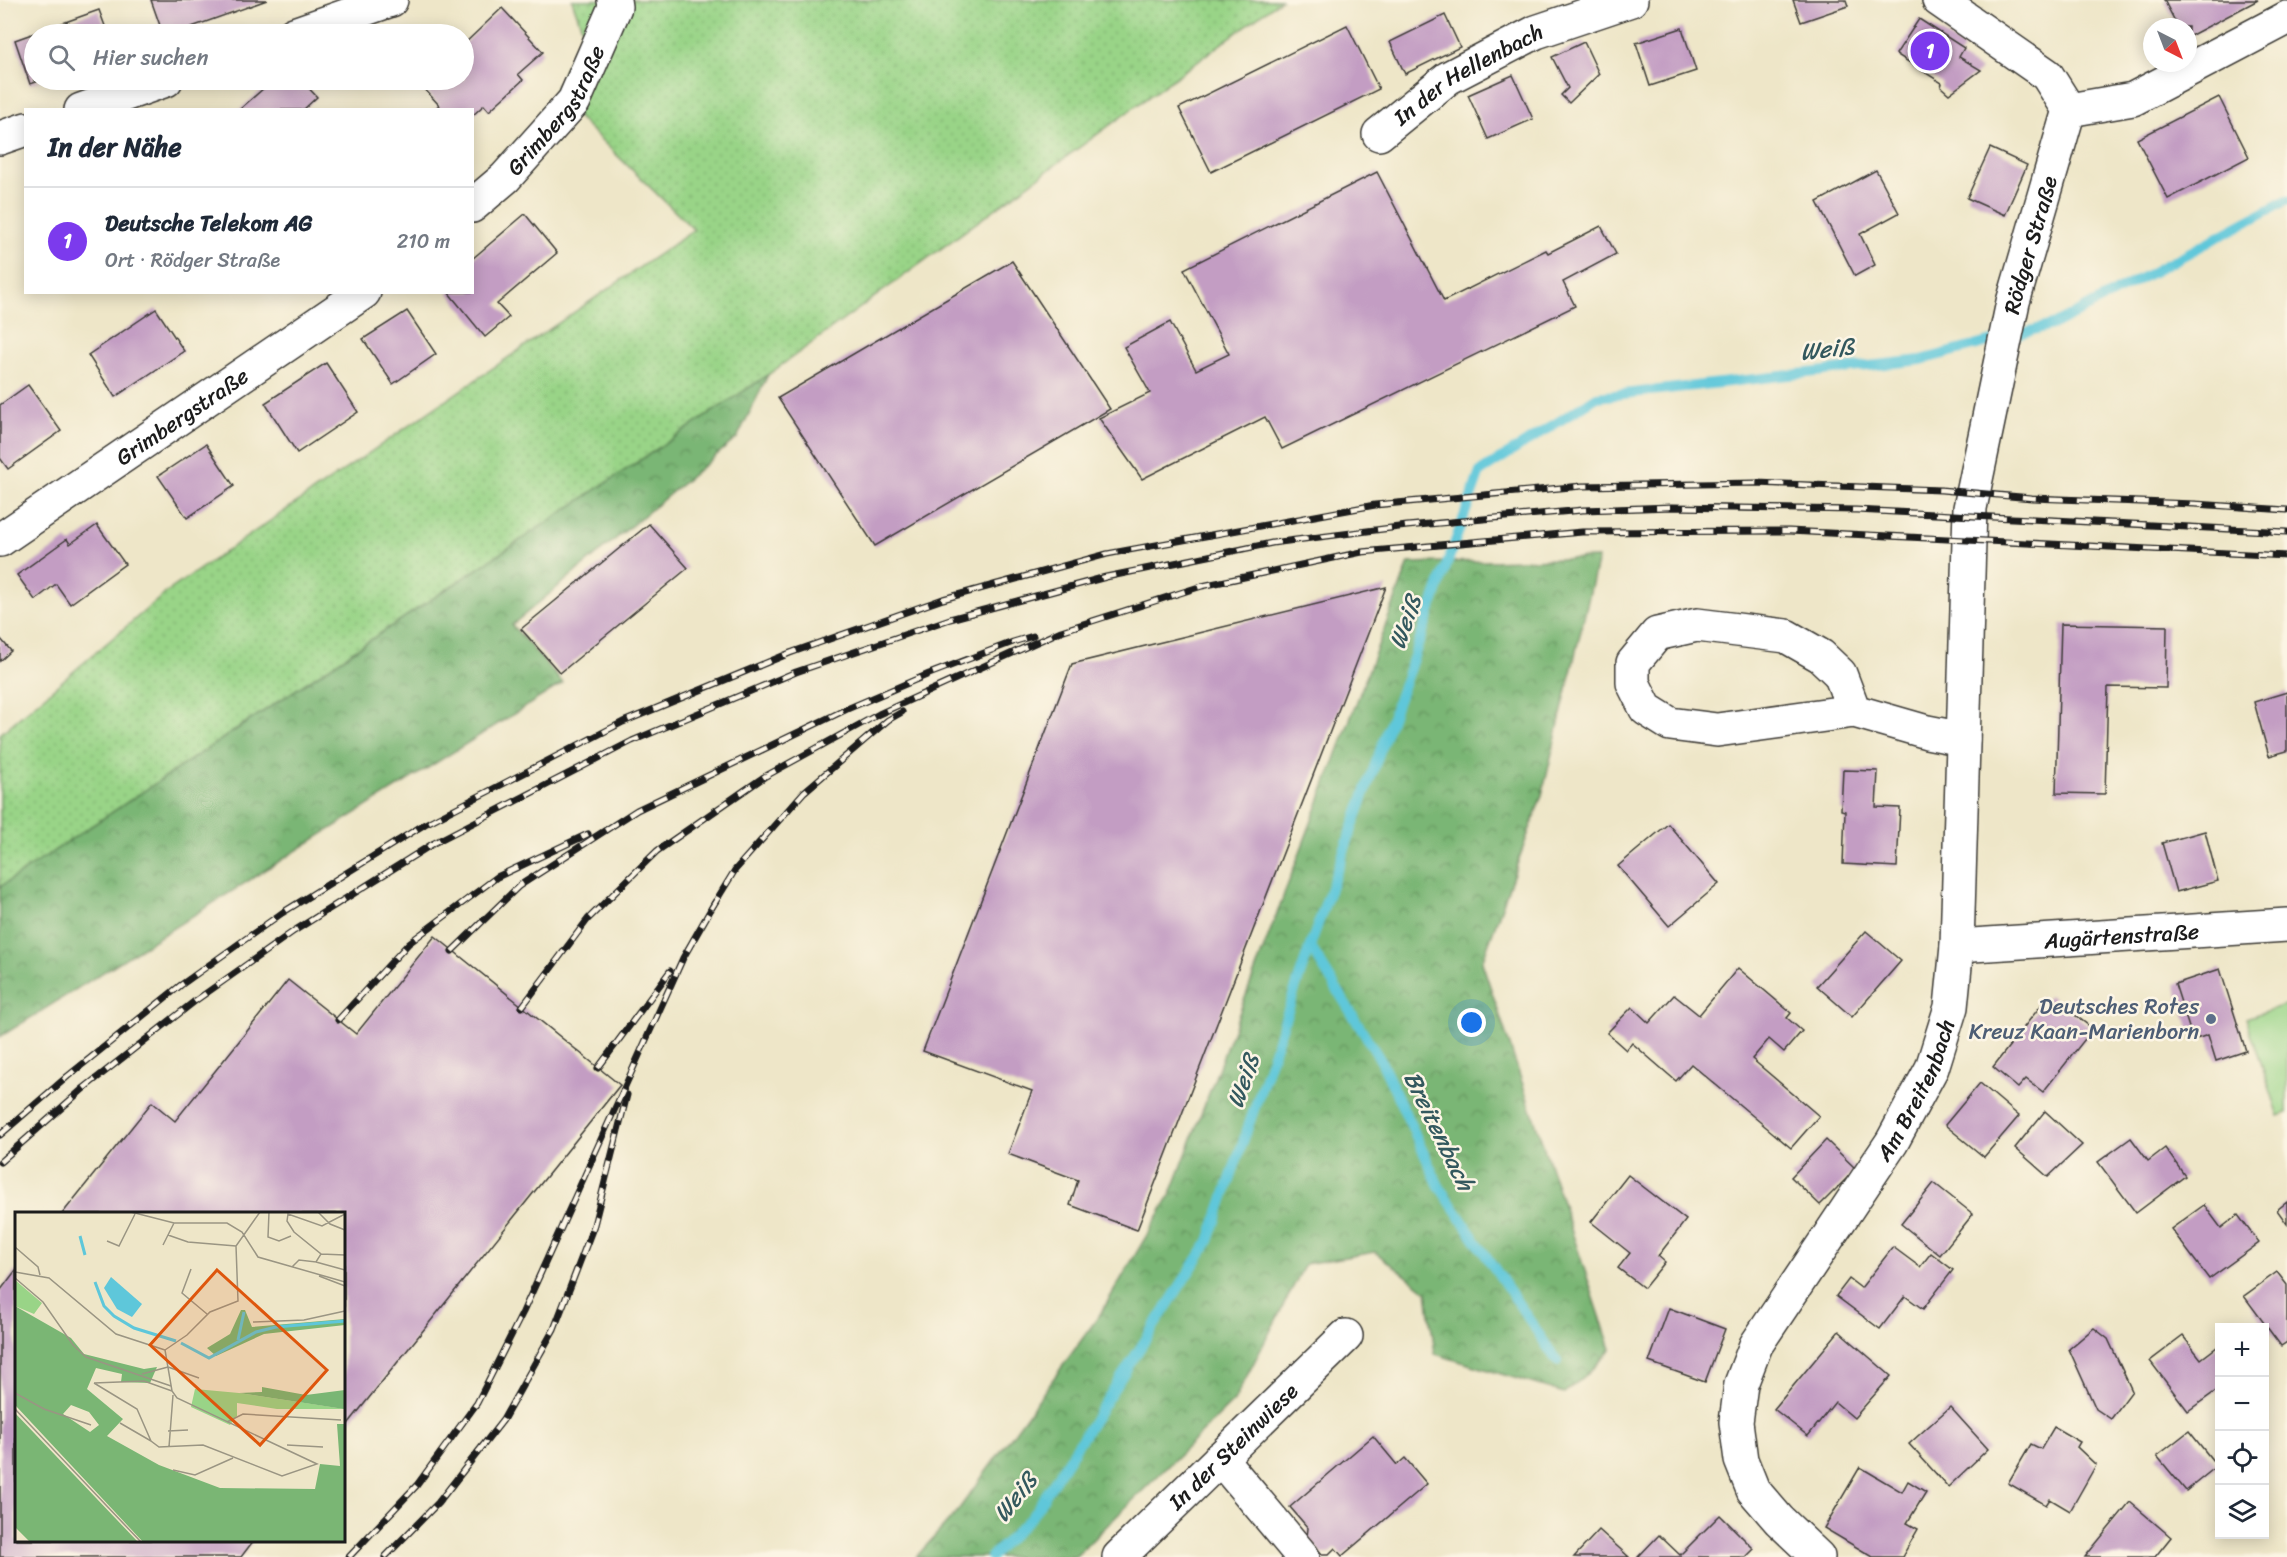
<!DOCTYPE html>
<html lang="de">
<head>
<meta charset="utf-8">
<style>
  :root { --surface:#fff; --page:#f6f6f7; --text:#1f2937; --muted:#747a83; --line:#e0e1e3; --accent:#7c3aed }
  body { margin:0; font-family:Sriracha,sans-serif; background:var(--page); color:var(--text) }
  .controls { position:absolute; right:18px; bottom:18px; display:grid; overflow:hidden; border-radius:0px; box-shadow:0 3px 15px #0003 }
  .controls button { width:54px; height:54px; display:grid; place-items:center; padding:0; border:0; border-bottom:2px solid var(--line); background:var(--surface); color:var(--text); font:30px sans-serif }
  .compass { position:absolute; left:2143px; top:18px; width:54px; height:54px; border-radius:50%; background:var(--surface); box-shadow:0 3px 15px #0003; rotate:138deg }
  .you { position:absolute; left:1472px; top:1023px; width:21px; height:21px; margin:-15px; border:4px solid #fff; border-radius:50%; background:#1a73e8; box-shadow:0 0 0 9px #1a73e833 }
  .badge { display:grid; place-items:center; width:39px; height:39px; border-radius:50%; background:var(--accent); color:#fff; font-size:20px; font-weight:700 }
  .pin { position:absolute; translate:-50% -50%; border:3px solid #fff; box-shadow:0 2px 6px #0006 }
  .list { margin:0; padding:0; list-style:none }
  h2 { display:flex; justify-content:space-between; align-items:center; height:78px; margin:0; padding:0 24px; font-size:26px }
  h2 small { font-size:20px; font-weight:400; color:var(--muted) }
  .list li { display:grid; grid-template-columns:39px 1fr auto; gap:18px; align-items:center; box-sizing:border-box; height:108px; padding:0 24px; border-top:2px solid var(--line) }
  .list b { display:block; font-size:22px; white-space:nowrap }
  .list p { margin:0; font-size:20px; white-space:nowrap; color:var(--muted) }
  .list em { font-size:20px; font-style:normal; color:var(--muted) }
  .icon { flex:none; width:33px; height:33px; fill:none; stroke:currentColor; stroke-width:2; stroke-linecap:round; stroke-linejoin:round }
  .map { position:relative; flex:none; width:2287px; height:1557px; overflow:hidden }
  .search { position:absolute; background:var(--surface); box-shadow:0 3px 15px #0003; left:24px; top:24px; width:450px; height:66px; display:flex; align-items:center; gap:15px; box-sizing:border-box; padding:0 21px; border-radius:33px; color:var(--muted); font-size:22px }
  .panel { position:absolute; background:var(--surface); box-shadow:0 3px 15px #0003; left:24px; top:108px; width:450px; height:186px; border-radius:0px }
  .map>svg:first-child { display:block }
  .grass { fill:url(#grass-dots); stroke:#5a7852; stroke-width:1.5 }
  .forest { fill:url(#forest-crowns); stroke:#4b6948; stroke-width:1.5 }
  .pitch { fill:#99d487; stroke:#5a7852; stroke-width:1.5 }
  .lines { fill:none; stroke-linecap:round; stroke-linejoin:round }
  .stream { stroke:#5ec7da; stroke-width:10 }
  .building { fill:#c39dc3 }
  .minor-casing { stroke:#3c3a36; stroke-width:36 }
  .minor { stroke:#fff; stroke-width:33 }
  .rail-casing { stroke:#1c1c1c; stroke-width:7 }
  .rail { stroke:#fcf5e5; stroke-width:4.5; stroke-dasharray:14; stroke-linecap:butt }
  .service-dot { fill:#5c6f8a; stroke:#fcf5e5; stroke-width:2 }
  .labels { text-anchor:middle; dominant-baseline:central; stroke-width:5; stroke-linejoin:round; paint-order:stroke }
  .street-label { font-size:22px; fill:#1c1c1c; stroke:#fcf5e5 }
  .service-label { font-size:22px; fill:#4e5e75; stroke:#fcf5e5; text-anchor:end }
  .water-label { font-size:24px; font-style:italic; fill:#33585e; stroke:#fcf5e5 }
  .inset-river { fill:none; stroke:#5ec7da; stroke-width:3 }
  .inset-road { fill:none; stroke:#9a9583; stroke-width:1.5 }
  .view { fill:#de560d; fill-opacity:0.15; stroke:#de560d; stroke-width:3 }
  .inset-edge { fill:none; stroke:#1c1c1c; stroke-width:3 }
</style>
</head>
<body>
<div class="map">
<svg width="2287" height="1557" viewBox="0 0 2287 1557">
  <defs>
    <pattern id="grass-dots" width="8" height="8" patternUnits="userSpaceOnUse" patternTransform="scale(1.5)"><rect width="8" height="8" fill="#99d487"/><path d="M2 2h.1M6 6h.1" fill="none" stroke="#83b574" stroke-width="1.8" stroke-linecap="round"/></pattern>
    <pattern id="forest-crowns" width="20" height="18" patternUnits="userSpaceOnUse" patternTransform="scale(1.5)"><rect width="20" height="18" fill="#7ab674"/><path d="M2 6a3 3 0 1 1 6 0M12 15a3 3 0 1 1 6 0" fill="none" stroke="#63935e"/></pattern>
  </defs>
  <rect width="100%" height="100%" fill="#fcf5e5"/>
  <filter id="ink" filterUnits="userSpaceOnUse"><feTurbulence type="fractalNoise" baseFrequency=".0167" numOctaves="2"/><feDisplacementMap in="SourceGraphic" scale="12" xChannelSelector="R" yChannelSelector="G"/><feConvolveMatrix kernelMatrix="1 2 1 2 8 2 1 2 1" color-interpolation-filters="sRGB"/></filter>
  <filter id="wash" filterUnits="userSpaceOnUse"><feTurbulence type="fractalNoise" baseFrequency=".008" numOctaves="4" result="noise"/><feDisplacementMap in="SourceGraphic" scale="24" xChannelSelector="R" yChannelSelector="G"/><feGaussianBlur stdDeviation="1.35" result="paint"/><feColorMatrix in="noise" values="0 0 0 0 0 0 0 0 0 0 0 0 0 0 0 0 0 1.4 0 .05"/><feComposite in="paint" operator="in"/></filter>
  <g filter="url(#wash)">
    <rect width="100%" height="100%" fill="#eee6c8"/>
    <!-- grass -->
    <polygon class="grass" points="572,0 1281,0 768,375 0,887 0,734 168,591 694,230 553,93 583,31"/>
    <!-- forest -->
    <g class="forest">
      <polygon points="768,375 737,438 512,625 563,683 0,1037 0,887"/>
      <polygon points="1598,558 1542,795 1482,962 1611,1349 1591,1371 1564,1393 1435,1354 1427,1292 1375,1252 1305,1264 1234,1401 1075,1557 916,1557 956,1513 1101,1313 1171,1194 1409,563"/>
    </g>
    <!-- pitch -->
    <polygon class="pitch" points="2287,1004 2287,1113 2279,1116 2246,1018"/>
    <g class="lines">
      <!-- stream -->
      <g class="stream">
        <polyline points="1310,946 1381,1061 1439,1186 1557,1361"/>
        <polyline points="991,1557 1032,1516 1209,1241 1310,946 1480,472 1597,397 1921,360 2056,324 2287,200"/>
      </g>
    </g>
    <g id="blocks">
      <!-- building -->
      <g class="building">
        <polygon points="151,0 267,0 172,34 163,34"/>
        <polygon points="1793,0 1846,0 1848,6 1801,22"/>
        <polygon points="2164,0 2258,0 2188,37 2188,27 2178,27"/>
        <polygon points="502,8 543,52 518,74 523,80 489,111 484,105 472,116 472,110 434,110 439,105 420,84 424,80 464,80 464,44"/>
        <polygon points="99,10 108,34 34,34 34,80 42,80 30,84 15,40"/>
        <polygon points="1445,15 1460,47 1405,74 1390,42"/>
        <polygon points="1919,19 1964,48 1959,57 1981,70 1949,94 1941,87 1942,83 1896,54"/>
        <polygon points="1347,25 1379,89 1211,172 1179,108"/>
        <polygon points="1682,28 1696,71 1650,86 1636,43"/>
        <polygon points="1584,42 1599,74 1569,103 1561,95 1568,88 1552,57"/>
        <polygon points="1513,75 1533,119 1488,139 1468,95"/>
        <polygon points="273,80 301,80 317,97 303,110 239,110"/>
        <polygon points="2219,97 2249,157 2168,199 2137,139"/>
        <polygon points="1990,148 2027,165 2005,215 1967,198"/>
        <polygon points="1876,170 1899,213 1860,234 1875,265 1855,276 1817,202"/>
        <polygon points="1377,172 1444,301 1546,250 1548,253 1601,226 1616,254 1563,282 1575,306 1282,449 1265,417 1142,479 1099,418 1150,393 1124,347 1170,322 1196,370 1229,354 1184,269"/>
        <polygon points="525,214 557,253 497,304 509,317 485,337 448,292 472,292 472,259"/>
        <polygon points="1012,261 1110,409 875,546 778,398"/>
        <polygon points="156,309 184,351 115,397 88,355"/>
        <polygon points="407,311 436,354 393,384 363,339"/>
        <polygon points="326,363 358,412 297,453 265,403"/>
        <polygon points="28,385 61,431 8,469 0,458 0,405"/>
        <polygon points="206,444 234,486 187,518 158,476"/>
        <polygon points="649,524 688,568 560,673 521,629"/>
        <polygon points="97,525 125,564 70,604 56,584 35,600 17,575 67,539 70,544"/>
        <polygon points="1386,587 1137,1230 1070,1205 1078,1180 1008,1154 1032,1091 923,1051 1072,664"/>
        <polygon points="2061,624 2167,626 2166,688 2108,687 2105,794 2056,793"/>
        <polygon points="0,638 11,651 0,661"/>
        <polygon points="2287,692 2287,751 2269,756 2254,702"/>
        <polygon points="1843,770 1878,771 1876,807 1900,808 1897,867 1843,864 1845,811 1841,810"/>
        <polygon points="1668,824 1719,884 1669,926 1618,866"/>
        <polygon points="2205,831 2218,881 2176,892 2162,843"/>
        <polygon points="1866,931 1901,961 1852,1017 1817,986"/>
        <polygon points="435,936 620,1085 344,1429 344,1214 62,1214 152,1102 175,1121 288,980 356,1034"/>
        <polygon points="1738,968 1791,1013 1787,1018 1802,1031 1784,1052 1769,1039 1752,1059 1819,1116 1791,1148 1691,1064 1676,1081 1632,1043 1626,1050 1607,1033 1632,1007 1649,1023 1674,995 1699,1015"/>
        <polygon points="2220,969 2246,1051 2216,1061 2208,1035 2193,1040 2175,984"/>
        <polygon points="2049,995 2093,1029 2043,1092 2026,1079 2018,1088 1993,1067"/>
        <polygon points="1980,1083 2019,1116 1984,1157 1945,1125"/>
        <polygon points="2045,1111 2082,1145 2048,1177 2015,1148"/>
        <polygon points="2131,1138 2148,1161 2165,1148 2185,1176 2136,1213 2098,1162"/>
        <polygon points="1826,1140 1856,1169 1820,1205 1791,1177"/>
        <polygon points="1628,1175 1686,1220 1658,1256 1665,1262 1644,1288 1618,1268 1630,1253 1591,1222"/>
        <polygon points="1934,1183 1973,1214 1940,1255 1901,1224"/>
        <polygon points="2287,1202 2287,1224 2277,1210"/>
        <polygon points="2204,1205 2221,1228 2238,1215 2259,1243 2209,1279 2171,1229"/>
        <polygon points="1893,1247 1920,1267 1931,1253 1953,1270 1923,1309 1905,1296 1880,1329 1836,1296 1849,1279 1861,1288"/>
        <polygon points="16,1270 16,1540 254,1540 241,1557 0,1557 0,1291"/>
        <polygon points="2277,1272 2287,1285 2287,1342 2281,1346 2244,1296"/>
        <polygon points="1669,1308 1725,1329 1705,1382 1649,1362"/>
        <polygon points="2094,1328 2108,1339 2132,1391 2111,1419 2096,1409 2069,1349"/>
        <polygon points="1839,1331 1891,1376 1854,1418 1835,1402 1808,1436 1774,1409"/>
        <polygon points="2183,1336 2201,1359 2217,1347 2220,1350 2220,1388 2188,1411 2150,1361"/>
        <polygon points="1950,1407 1988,1449 1948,1487 1909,1444"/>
        <polygon points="2054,1427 2080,1442 2077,1447 2096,1465 2070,1511 2050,1499 2046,1505 2008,1483 2031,1444 2041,1449"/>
        <polygon points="2189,1431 2217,1466 2186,1491 2157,1456"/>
        <polygon points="1373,1436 1397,1465 1405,1458 1427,1484 1342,1556 1335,1548 1329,1554 1322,1554 1307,1537 1308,1528 1290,1507"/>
        <polygon points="1860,1467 1902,1492 1908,1481 1926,1492 1907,1523 1918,1529 1902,1557 1873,1557 1824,1528"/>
        <polygon points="2130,1502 2171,1537 2155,1557 2085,1557"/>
        <polygon points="1720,1515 1754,1549 1746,1557 1638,1557 1659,1535 1680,1555"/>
        <polygon points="1599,1530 1629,1557 1574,1557"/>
      </g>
    </g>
  </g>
  <g filter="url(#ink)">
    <use href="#blocks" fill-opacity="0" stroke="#3c3a36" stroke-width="1.5"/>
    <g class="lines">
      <!-- minor casing -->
      <g class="minor-casing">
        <g id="minor">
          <polyline points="294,34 391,0"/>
          <polyline points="81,110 166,80"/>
          <polyline points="2069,110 2133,99 2287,18"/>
          <path id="s1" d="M1379,134l69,-56 88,-46 95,-32"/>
          <polyline points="0,138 26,129"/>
          <path id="s2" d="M472,206l33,-28 69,-77 41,-94 -1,-7"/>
          <path id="s3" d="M0,540l364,-248"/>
          <polyline points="1854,711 1840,674 1821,656 1786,636 1697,625 1657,634 1633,663 1633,683 1646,709 1670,724 1717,730 1854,711 1927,732 1963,739"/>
          <path id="s4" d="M1957,946l330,-21"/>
          <polyline points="1220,1458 1303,1557"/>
          <path id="s5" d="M1119,1557l227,-221"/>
          <path id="s6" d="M1818,1557l-39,-37 -26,-30 -12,-30 -5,-38 5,-38 15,-39 136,-203 40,-74 19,-61 6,-61 13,-438 43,-206 56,-192 -22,-35 -108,-75"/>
        </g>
      </g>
      <!-- minor -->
      <use href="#minor" class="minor"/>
      <!-- rail casing -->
      <g class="rail-casing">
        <g id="rail">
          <polyline points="711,909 735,870 804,792 888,720 902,712"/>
          <polyline points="452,951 519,886 637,810 847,709 929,674 1013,642 1033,636"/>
          <polyline points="522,1007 588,919 657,851 764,777 879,714 1061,631 1202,586 1362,552 1582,532 1789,531 2287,556"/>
          <polyline points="338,1020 409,943 497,877 588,834"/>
          <polyline points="598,1068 670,971"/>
          <polyline points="0,1135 68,1076 181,985 282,913 425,824 623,722 790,653 943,599 1107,554 1375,505 1582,486 1756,483 1941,490 2032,498 2195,504 2287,510"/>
          <polyline points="0,1162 84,1088 195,1001 294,931 434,843 632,741 796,672 950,619 1106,577 1272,543 1407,526 1583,510 1672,507 1856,510 2287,532"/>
          <polyline points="349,1557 417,1485 477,1403 523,1312 683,958 715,902"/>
          <polyline points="385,1557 438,1503 503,1420 554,1329 594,1225 627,1095"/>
        </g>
      </g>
      <!-- rail -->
      <use href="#rail" class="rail"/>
    </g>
  </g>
  <!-- markers -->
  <circle class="service-dot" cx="2211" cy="1019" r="6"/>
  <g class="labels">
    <!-- street labels -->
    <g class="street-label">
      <text stroke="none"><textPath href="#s1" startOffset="108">In der Hellenbach</textPath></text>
      <text stroke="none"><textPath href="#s2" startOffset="129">Grimbergstraße</textPath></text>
      <text stroke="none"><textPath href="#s6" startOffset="1406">Rödger Straße</textPath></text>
      <text stroke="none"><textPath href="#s3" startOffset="220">Grimbergstraße</textPath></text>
      <text stroke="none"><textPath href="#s4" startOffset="165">Augärtenstraße</textPath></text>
      <text stroke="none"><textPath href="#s6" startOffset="546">Am Breitenbach</textPath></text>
      <text stroke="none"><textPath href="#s5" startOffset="159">In der Steinwiese</textPath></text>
    </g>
    <!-- service labels -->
    <g class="service-label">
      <text x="2199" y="1006">Deutsches Rotes<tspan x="2199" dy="25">Kreuz Kaan-Marienborn</tspan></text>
    </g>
    <!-- water labels -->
    <g class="water-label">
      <text transform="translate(1827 349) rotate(-7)">Weiß</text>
      <text transform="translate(1405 622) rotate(-71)">Weiß</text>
      <text transform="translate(1243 1081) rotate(-71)">Weiß</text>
      <text transform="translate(1439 1131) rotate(64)">Breitenbach</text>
      <text transform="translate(1015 1497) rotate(-52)">Weiß</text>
    </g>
  </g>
  <!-- overview -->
  <g transform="translate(15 1212)">
    <rect width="330" height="330" fill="#eee6c8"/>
    <path d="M0,68l27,23 -8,11 -19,-8zM180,177l44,4 106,16h-68l-40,-6v13l-7,9 -39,-18z" fill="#99d487"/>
    <path d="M0,94l56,32 13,16 60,15 13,-2 -7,16 -29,-1 1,-8 -26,-6 -9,21 36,30 -16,17 52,29 61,23 95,1 5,-25 20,2 -3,-42h7v-15l-105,-16 23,-1v-5l44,8 39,-5v152h-202l-127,-136zM56,193l18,7 10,13 -9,7 -27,-18zM226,98h4l7,17 93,-8v6l-81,9 -48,22 -9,-8 23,-14zM0,201l123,129h-108l-15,-15z" fill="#7ab674" fill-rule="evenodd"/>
    <path d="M96,65l31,27 -10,13 -15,-8 -13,-21z" fill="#5ec7da"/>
    <path class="inset-river" d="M65,24l5,19M80,70l9,24 10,10 20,12 42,13M223,128l6,-28M166,131l28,15 47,-26 20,-5 69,-6"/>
    <path class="inset-road" d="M116,0l43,11h53l15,9 16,25 87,25M254,0l-1,25 11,4 12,-5M303,0l12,12 15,6M153,23l20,7 48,4M92,29l12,5 16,-32M148,33l11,-22M0,35l23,20 2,8M306,42l24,1M301,50l29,8M277,55l7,-7 17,2 5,-8 -27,-22 -7,-11 1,-7 34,12 23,-12M176,57l-9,24 25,21M0,60l34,6 67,56 49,16M304,64l26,10M0,66l28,24 30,43 13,12 85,29M238,110l51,-2 41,-9M150,138l22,-15 23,-23 28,-11 -2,-55 24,-34M153,155l31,11M127,162l26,-7M79,171l43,26 14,32 8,6 44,-2 79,31 35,-12 -140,-66 -5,-7 -7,-41M79,171l50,-2 28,10M0,181l29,16 47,16M0,197l126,133M212,210l16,-8 98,6M105,211l31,18M153,219l20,-1M272,233l36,2M154,235l4,-52M158,258l22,5 38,-17"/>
    <path class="view" d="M202,58l110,100 -67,75 -110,-100z"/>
    <rect width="330" height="330" class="inset-edge"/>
  </g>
</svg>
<div class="controls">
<button>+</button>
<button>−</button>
<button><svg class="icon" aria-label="locate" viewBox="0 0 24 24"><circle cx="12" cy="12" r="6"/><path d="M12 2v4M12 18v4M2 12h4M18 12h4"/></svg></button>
<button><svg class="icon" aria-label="layers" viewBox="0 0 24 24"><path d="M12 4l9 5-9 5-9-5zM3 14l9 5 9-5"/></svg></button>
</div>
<svg class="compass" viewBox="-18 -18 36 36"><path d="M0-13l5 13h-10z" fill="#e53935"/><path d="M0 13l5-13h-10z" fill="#747a83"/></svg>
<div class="you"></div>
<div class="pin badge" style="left:1930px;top:51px">1</div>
<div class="search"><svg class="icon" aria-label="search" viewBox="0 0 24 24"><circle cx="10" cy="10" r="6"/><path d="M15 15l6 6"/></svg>Hier suchen</div>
<section class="panel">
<h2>In der Nähe<small></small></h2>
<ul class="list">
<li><span class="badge">1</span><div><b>Deutsche Telekom AG</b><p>Ort · Rödger Straße</p></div><em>210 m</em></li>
</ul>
</section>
</div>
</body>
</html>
